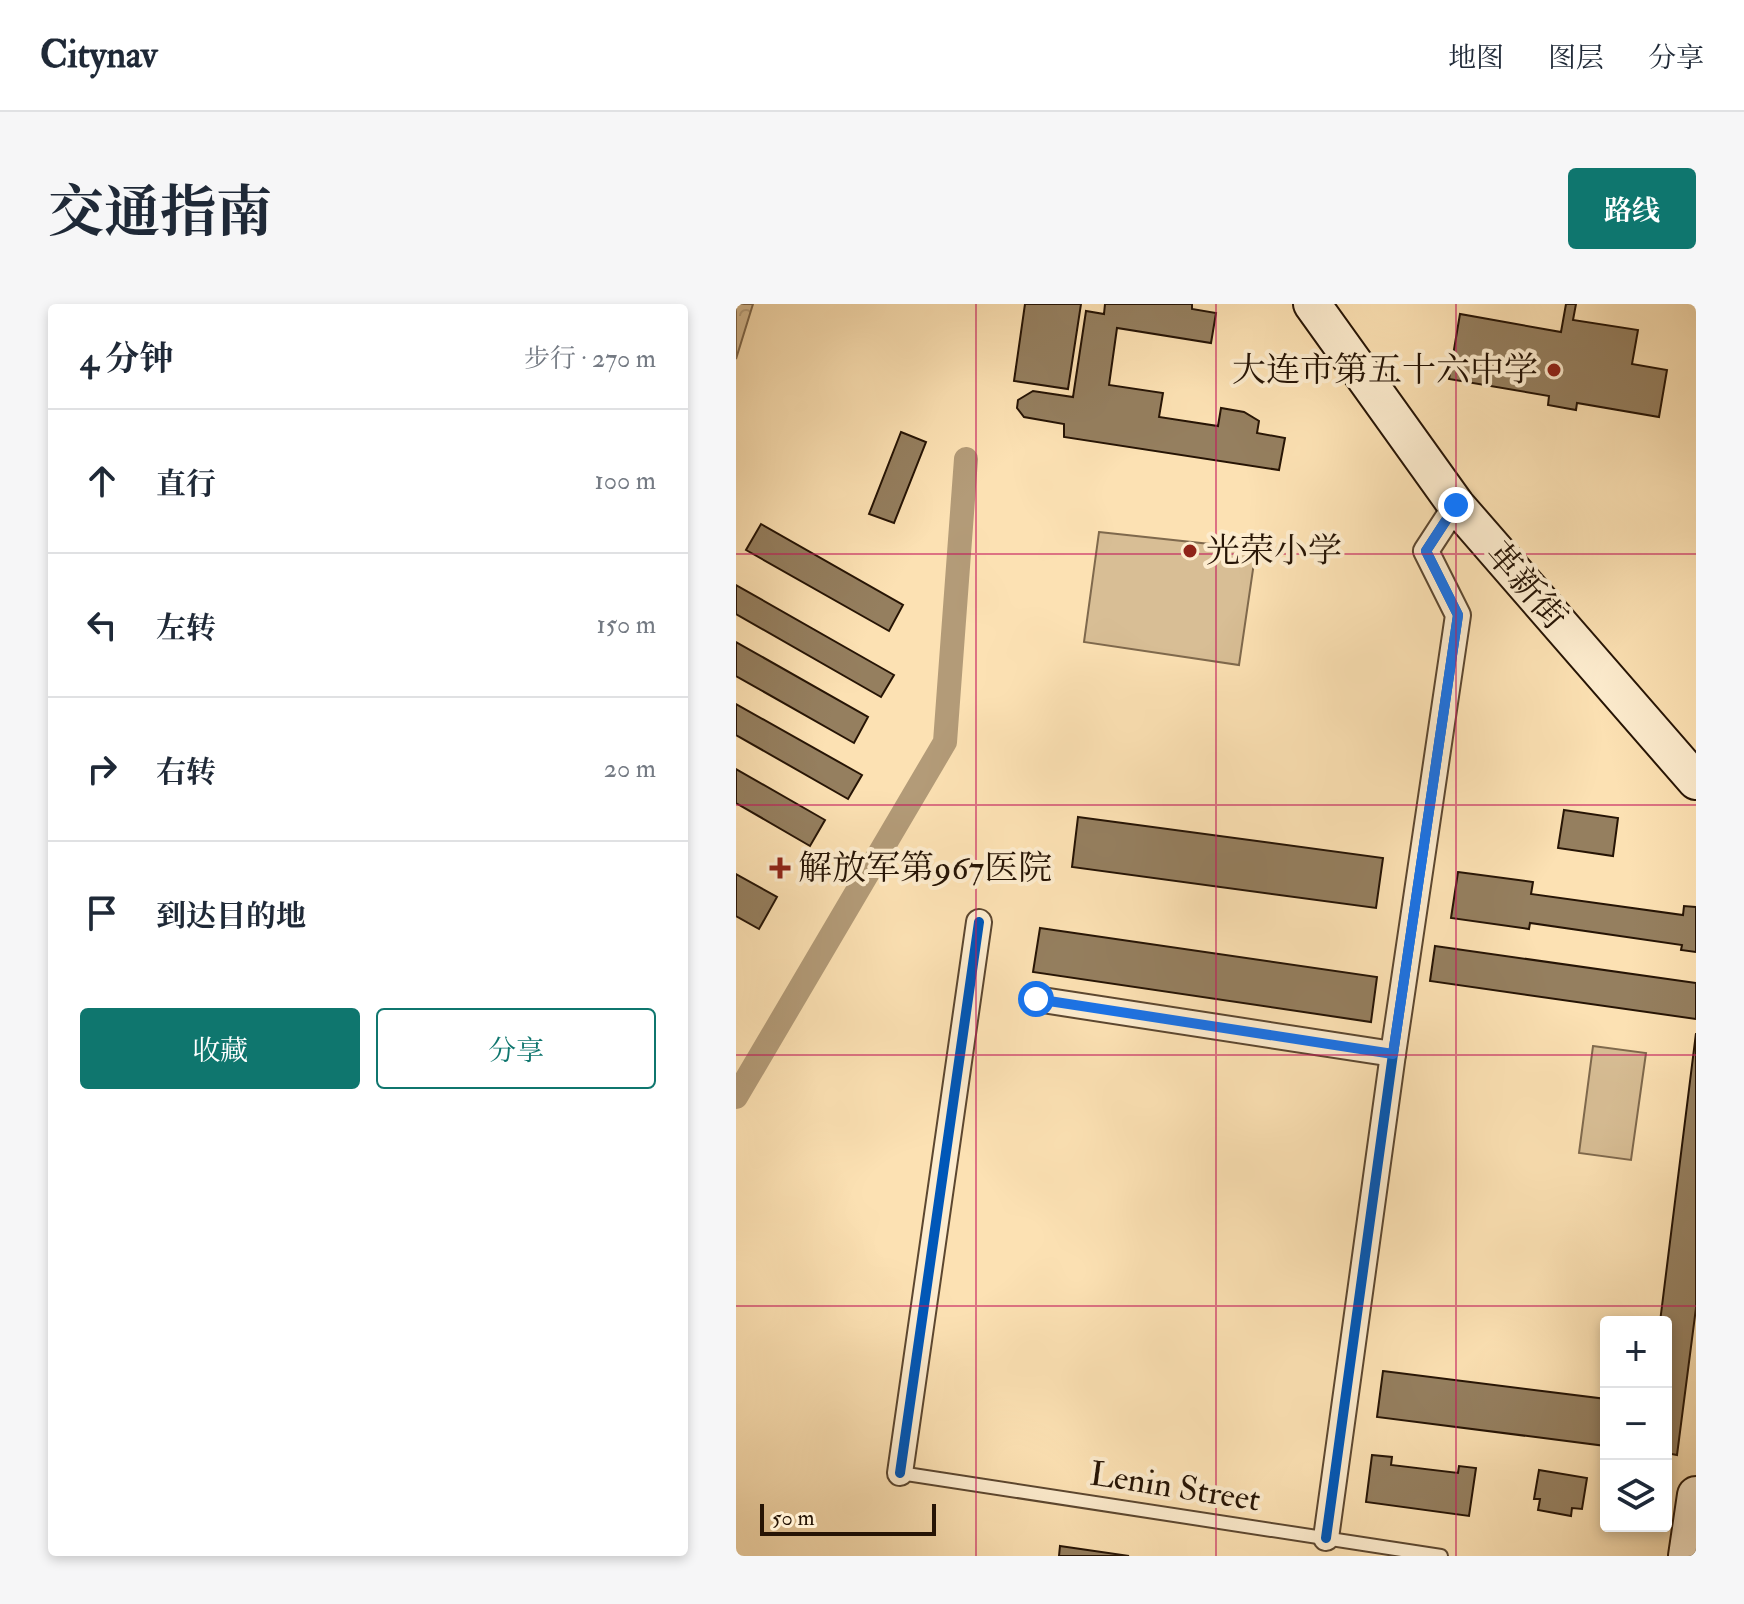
<!DOCTYPE html>
<html lang="zh">
<head>
<meta charset="utf-8">
<style>
  :root { --surface:#fff; --page:#f6f6f7; --text:#1f2937; --muted:#747a83; --line:#e0e1e3; --accent:#0f766e }
  body { margin:0; font-family:"IM FELL Double Pica","Noto Serif SC",serif; background:var(--page); color:var(--text) }
  .controls { position:absolute; right:24px; bottom:24px; display:grid; overflow:hidden; border-radius:8px; box-shadow:0 4px 12px #0003 }
  .controls button { width:72px; height:72px; display:grid; place-items:center; padding:0; border:0; border-bottom:2px solid var(--line); background:var(--surface); color:var(--text); font:40px sans-serif }
  .scale { position:absolute; left:24px; bottom:20px; width:176px; box-sizing:border-box; padding-left:8px; border:4px solid #261405; border-top:0; font-size:22px; line-height:28px; white-space:nowrap; color:#261405; -webkit-text-stroke:6px #fdecce; paint-order:stroke }
  .stop { position:absolute; width:24px; height:24px; margin:-18px; border:6px solid #1a73e8; border-radius:50%; background:#fff }
  .stop.end { background:#1a73e8; border-color:#fff; box-shadow:0 2px 8px #0008 }
  .list { margin:0; padding:0; list-style:none }
  h2 { display:flex; justify-content:space-between; align-items:center; height:104px; margin:0; padding:0 32px; font-size:34px }
  h2 small { font-size:26px; font-weight:400; color:var(--muted) }
  .list li { display:grid; grid-template-columns:52px 1fr auto; gap:24px; align-items:center; box-sizing:border-box; height:144px; padding:0 32px; border-top:2px solid var(--line) }
  .list b { display:block; font-size:30px; white-space:nowrap }
  .list em { font-size:26px; font-style:normal; color:var(--muted) }
  .actions { display:flex; gap:16px; padding:24px 32px }
  .actions a { flex:1; padding:18px 0; border:2px solid var(--accent); border-radius:8px; text-align:center; font-size:28px; color:var(--accent) }
  .actions .main { background:var(--accent); color:#fff }
  .icon { flex:none; width:44px; height:44px; fill:none; stroke:currentColor; stroke-width:2; stroke-linecap:round; stroke-linejoin:round }
  .map { position:relative; flex:none; width:960px; height:1252px; overflow:hidden; border-radius:8px }
  header { display:flex; align-items:center; gap:48px; box-sizing:border-box; height:112px; padding:0 40px; background:var(--surface); border-bottom:2px solid var(--line) }
  header strong { font-size:38px }
  nav { display:flex; gap:44px; margin-inline-start:auto; font-size:28px }
  .intro { display:flex; align-items:center; justify-content:space-between; box-sizing:border-box; height:192px; padding:0 48px }
  h1 { margin:0; font-size:56px }
  .button { padding:20px 36px; border-radius:8px; background:var(--accent); color:#fff; font-size:28px; font-weight:700 }
  main { display:flex; gap:48px; padding:0 48px }
  aside { flex:1; background:var(--surface); border-radius:8px; box-shadow:0 4px 12px #0003 }
  .map>svg:first-child { display:block }
  .grass { fill:#d8be95; stroke:#7f694d; stroke-width:2 }
  .forest { fill:url(#forest-crowns); stroke:#7f694d; stroke-width:2 }
  .lines { fill:none; stroke-linecap:round; stroke-linejoin:round }
  .canal { stroke:#b39b78; stroke-width:24 }
  .building { fill:#957f5f; stroke:#261405; stroke-width:2 }
  .lane-casing { stroke:#5c4730; stroke-width:16 }
  .street-casing { stroke:#5c4730; stroke-width:28 }
  .secondary-casing { stroke:#261405; stroke-width:40 }
  .lane { stroke:#fdecce; stroke-width:12 }
  .street { stroke:#fdecce; stroke-width:24 }
  .secondary { stroke:#fdecce; stroke-width:36 }
  .cycleway-casing { stroke:#fdecce; stroke-width:15 }
  .cycleway { stroke:#0057b8; stroke-width:10 }
  .route { stroke:#1a73e8; stroke-width:10 }
  .grid { fill:none; stroke:#c2185b; stroke-width:2; stroke-opacity:0.55 }
  .poi-dot { fill:#8f2418; stroke:#fdecce; stroke-width:3 }
  .labels { text-anchor:middle; dominant-baseline:central; stroke-width:8; stroke-linejoin:round; paint-order:stroke }
  .poi-label { font-size:34px; fill:#261405; stroke:#fdecce; text-anchor:start }
  .street-label { font-size:34px; fill:#261405; stroke:#fdecce }
</style>
</head>
<body>
<header>
<strong>Citynav</strong>
<nav><a>地图</a><a>图层</a><a>分享</a></nav>
</header>
<div class="intro"><h1>交通指南</h1><a class="button">路线</a></div>
<main>
<aside>
<h2>4 分钟<small>步行 · 270 m</small></h2>
<ul class="list">
<li><svg class="icon" aria-label="ahead" viewBox="0 0 24 24"><path d="M12 20V5M6 11l6-6 6 6"/></svg><div><b>直行</b></div><em>100 m</em></li>
<li><svg class="icon" aria-label="left" viewBox="0 0 24 24"><path d="M17 20v-9H6M10 6l-5 5 5 5"/></svg><div><b>左转</b></div><em>150 m</em></li>
<li><svg class="icon" aria-label="right" viewBox="0 0 24 24"><path d="M7 20v-9h11M14 6l5 5-5 5"/></svg><div><b>右转</b></div><em>20 m</em></li>
<li><svg class="icon" aria-label="arrive" viewBox="0 0 24 24"><path d="M6 21V4h12l-3 4 3 4H6"/></svg><div><b>到达目的地</b></div></li>
</ul>
<div class="actions"><a class="main">收藏</a><a>分享</a></div>
</aside>
<div class="map">
<svg width="960" height="1252" viewBox="0 0 960 1252">
  <defs>
    <pattern id="forest-crowns" width="20" height="18" patternUnits="userSpaceOnUse" patternTransform="scale(2)"><rect width="20" height="18" fill="#d8be95"/><path d="M2 6a3 3 0 1 1 6 0M12 15a3 3 0 1 1 6 0" fill="none" stroke="#b9a27f"/></pattern>
  </defs>
  <rect width="100%" height="100%" fill="#fce1b3"/>
  <filter id="stains"><feTurbulence type="fractalNoise" baseFrequency=".0025" numOctaves="4"/><feColorMatrix values="0 0 0 0 .2 0 0 0 0 .09 0 0 0 0 .02 0 0 0 .5 -.17"/></filter>
  <radialGradient id="worn" r=".72"><stop offset=".6" stop-color="#630" stop-opacity="0"/><stop offset="1" stop-color="#630" stop-opacity=".3"/></radialGradient>
  <!-- grass -->
  <g class="grass">
    <polygon points="363,228 520,245 503,361 348,338"/>
    <polygon points="857,742 910,749 895,856 843,849"/>
  </g>
  <!-- forest -->
  <polygon class="forest" points="0,0 17,0 0,55"/>
  <g class="lines">
    <!-- canal -->
    <polyline class="canal" points="0,793 209,438 230,155"/>
  </g>
  <!-- building -->
  <g class="building">
    <polygon points="289,0 345,0 332,85 278,77"/>
    <polygon points="369,0 456,0 456,5 480,9 475,39 381,24 373,81 427,89 423,113 482,122 485,104 508,108 523,117 521,129 549,134 543,166 328,133 328,120 288,113 281,104 282,96 297,87 337,93 350,7 368,10"/>
    <polygon points="830,0 840,0 837,16 902,26 896,60 931,66 923,113 841,99 840,106 812,101 813,92 713,75 724,10 825,28"/>
    <polygon points="165,128 190,138 158,219 133,210"/>
    <polygon points="25,220 167,301 153,327 10,246"/>
    <polygon points="0,281 158,371 145,393 0,310"/>
    <polygon points="0,338 132,413 118,439 0,372"/>
    <polygon points="0,400 126,471 112,495 0,431"/>
    <polygon points="0,465 89,516 74,542 0,499"/>
    <polygon points="828,506 882,514 877,552 822,544"/>
    <polygon points="342,513 647,554 640,604 336,563"/>
    <polygon points="722,568 797,578 795,590 947,611 948,602 960,603 960,648 945,646 946,641 794,619 793,625 715,614"/>
    <polygon points="0,570 41,593 23,625 0,612"/>
    <polygon points="304,624 641,673 635,718 297,668"/>
    <polygon points="699,642 960,679 960,715 694,677"/>
    <polygon points="960,729 960,1004 941,1151 930,1149 930,1018 924,1018"/>
    <polygon points="647,1067 870,1095 870,1142 641,1113"/>
    <polygon points="636,1151 656,1153 655,1161 722,1169 723,1162 740,1164 733,1212 630,1198"/>
    <polygon points="803,1166 851,1174 846,1205 836,1204 835,1212 802,1206 804,1195 798,1195"/>
    <polygon points="324,1242 393,1252 323,1252"/>
  </g>
  <g class="lines">
    <!-- lane casing -->
    <g class="lane-casing">
      <polyline id="lane" points="164,1169 705,1252"/>
    </g>
    <!-- street casing -->
    <g class="street-casing">
      <g id="street">
        <polyline points="300,695 657,750"/>
        <polyline points="164,1169 243,618"/>
        <polyline points="590,1234 657,750 722,311 690,247 720,201"/>
      </g>
    </g>
    <!-- secondary casing -->
    <g class="secondary-casing">
      <g id="secondary">
        <polyline points="576,0 720,201 960,477"/>
        <polyline points="951,1252 960,1191"/>
      </g>
    </g>
    <!-- lane -->
    <use href="#lane" class="lane"/>
    <!-- street -->
    <use href="#street" class="street"/>
    <!-- secondary -->
    <use href="#secondary" class="secondary"/>
    <!-- cycleway casing -->
    <g class="cycleway-casing">
      <g id="cycleway">
        <polyline points="164,1169 243,618"/>
        <polyline points="590,1234 657,750 722,311 690,247 720,201"/>
      </g>
    </g>
    <!-- cycleway -->
    <use href="#cycleway" class="cycleway"/>
  </g>
  <g class="lines">
    <!-- route -->
    <polyline class="route" points="300,695 657,750 722,311 690,247 720,201"/>
  </g>
  <!-- grid -->
  <path class="grid" d="M240,0v1252M480,0v1252M720,0v1252M0,250h960M0,501h960M0,751h960M0,1002h960"/>
  <!-- markers -->
  <g class="poi-dot">
    <circle cx="818" cy="66" r="8"/>
    <circle cx="454" cy="247" r="8"/>
    <path d="M40 552h8v8h8v8h-8v8h-8v-8h-8v-8h8z"/>
  </g>
  <g class="labels">
    <!-- poi labels -->
    <g class="poi-label">
      <text x="802" y="66" text-anchor="end">大连市第五十六中学</text>
      <text x="470" y="247">光荣小学</text>
      <text x="62" y="564">解放军第967医院</text>
    </g>
    <!-- street labels -->
    <g class="street-label">
      <text transform="translate(790 282) rotate(49)">革新街</text>
      <text transform="translate(439 1183) rotate(9)">Lenin Street</text>
    </g>
  </g>
  <rect width="100%" height="100%" filter="url(#stains)"/>
  <rect width="100%" height="100%" fill="url(#worn)"/>
</svg>
<div class="controls">
<button>+</button>
<button>−</button>
<button><svg class="icon" aria-label="layers" viewBox="0 0 24 24"><path d="M12 4l9 5-9 5-9-5zM3 14l9 5 9-5"/></svg></button>
</div>
<div class="scale">50 m</div>
<div class="stop" style="left:300px;top:695px"></div>
<div class="stop end" style="left:720px;top:201px"></div>
</div>
</main>
</body>
</html>
